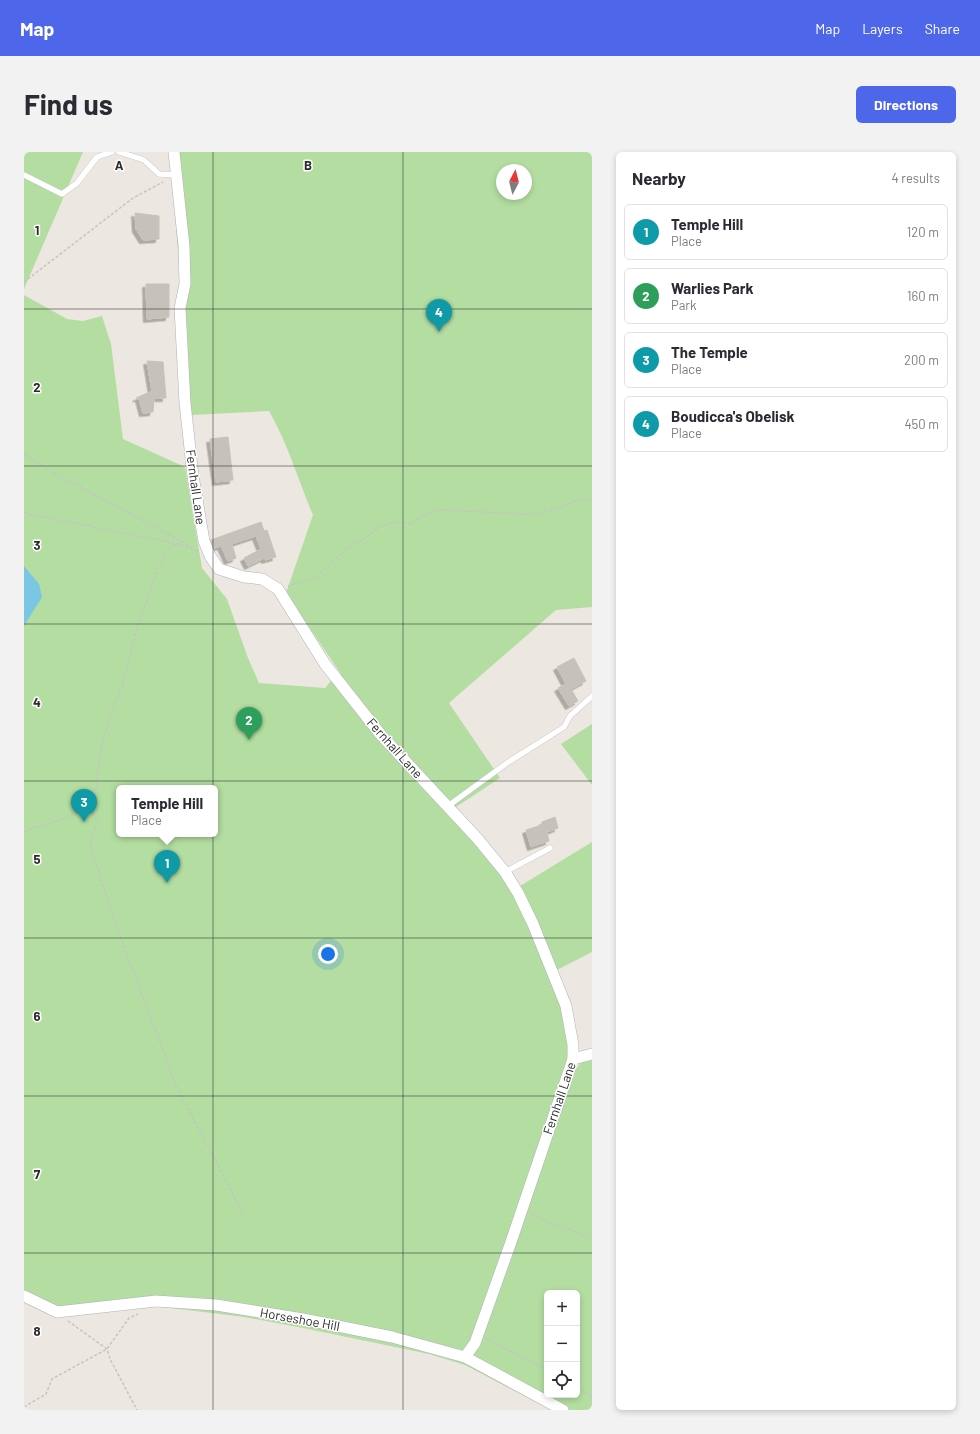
<!DOCTYPE html>
<html lang="en">
<head>
<meta charset="utf-8">
<style>
  :root { --surface:#fff; --page:#f2f2f3; --text:#2b2b33; --muted:#7c7c81; --line:#e1e1e2; --accent:#4e67ea }
  body { margin:0; font-family:Barlow,sans-serif; background:var(--page); color:var(--text) }
  .controls { position:absolute; right:12px; bottom:12px; display:grid; overflow:hidden; border-radius:6px; box-shadow:0 2px 6px #0003 }
  .controls button { width:36px; height:36px; display:grid; place-items:center; padding:0; border:0; border-bottom:1px solid var(--line); background:var(--surface); color:var(--text); font:20px sans-serif }
  .compass { position:absolute; left:472px; top:12px; width:36px; height:36px; border-radius:50%; background:var(--surface); box-shadow:0 2px 6px #0003; rotate:7deg }
  .you { position:absolute; left:304px; top:802px; width:14px; height:14px; margin:-10px; border:3px solid #fff; border-radius:50%; background:#1a73e8; box-shadow:0 0 0 6px #1a73e833 }
  .badge { display:grid; place-items:center; width:26px; height:26px; border-radius:50%; background:var(--accent); color:#fff; font-size:13px; font-weight:700 }
  .pin { position:absolute; translate:-50% -33px; filter:drop-shadow(0 1px 2px #0008) }
  .pin::after { content:''; position:absolute; top:21px; width:14px; height:12px; background:inherit; clip-path:polygon(0 0,100% 0,50% 100%) }
  .popup { position:absolute; left:92px; top:633px; width:102px; height:52px; box-sizing:border-box; display:grid; place-content:center; border-radius:6px; background:var(--surface); filter:drop-shadow(0 1px 3px #0005); font-size:13px; white-space:nowrap; color:var(--muted) }
  .popup b { font-size:15px; color:var(--text) }
  .popup::after { content:''; position:absolute; left:50%; top:100%; margin-left:-8px; border:8px solid transparent; border-top-color:var(--surface) }
  .list { margin:0; padding:0; list-style:none }
  h2 { display:flex; justify-content:space-between; align-items:center; height:52px; margin:0; padding:0 16px; font-size:17px }
  h2 small { font-size:13px; font-weight:400; color:var(--muted) }
  .list li { display:grid; grid-template-columns:26px 1fr auto; gap:12px; align-items:center; box-sizing:border-box; height:56px; margin:0 8px 8px; padding:0 8px; border:1px solid var(--line); border-radius:6px }
  .list b { display:block; font-size:15px; white-space:nowrap }
  .list p { margin:0; font-size:13px; white-space:nowrap; color:var(--muted) }
  .list em { font-size:13px; font-style:normal; color:var(--muted) }
  .icon { flex:none; width:22px; height:22px; fill:none; stroke:currentColor; stroke-width:2; stroke-linecap:round; stroke-linejoin:round }
  .map { position:relative; flex:none; width:568px; height:1258px; overflow:hidden; border-radius:6px }
  header { display:flex; align-items:center; gap:24px; box-sizing:border-box; height:56px; padding:0 20px; background:var(--accent); color:#fff }
  header strong { font-size:19px }
  nav { display:flex; gap:22px; margin-inline-start:auto; font-size:14px }
  .intro { display:flex; align-items:center; justify-content:space-between; box-sizing:border-box; height:96px; padding:0 24px }
  h1 { margin:0; font-size:28px }
  .button { padding:10px 18px; border-radius:6px; background:var(--accent); color:#fff; font-size:14px; font-weight:700 }
  main { display:flex; gap:24px; padding:0 24px }
  aside { flex:1; background:var(--surface); border-radius:6px; box-shadow:0 2px 6px #0003 }
  .map>svg:first-child { display:block }
  .green { fill:#b4dea1; fill-rule:evenodd }
  .water { fill:#7cc6e5 }
  .building { fill:#c5c1bb; stroke:#c8c3b9; filter:url(#shadow) }
  .lines { fill:none; stroke-linecap:round; stroke-linejoin:round }
  .lane-casing { stroke:#b0b1bb; stroke-width:6 }
  .street-casing { stroke:#b0b1bb; stroke-width:12 }
  .path { stroke:#c4c4c4; stroke-width:1.5; stroke-dasharray:3 2; stroke-linecap:butt }
  .lane { stroke:#fff; stroke-width:5.5 }
  .street { stroke:#fff; stroke-width:11 }
  .grid { fill:none; stroke:#2c2c2c; stroke-width:1; stroke-opacity:0.55 }
  .labels { text-anchor:middle; dominant-baseline:central; stroke-width:3; stroke-linejoin:round; paint-order:stroke }
  .street-label { font-size:13px; fill:#2c2c2c; stroke:#fff }
  .grid-label { font-size:13px; text-anchor:middle; font-weight:bold; fill:#2c2c2c; stroke:#fff; stroke-width:3; stroke-linejoin:round; paint-order:stroke }
</style>
</head>
<body>
<header>
<strong>Map</strong>
<nav><a>Map</a><a>Layers</a><a>Share</a></nav>
</header>
<div class="intro"><h1>Find us</h1><a class="button">Directions</a></div>
<main>
<div class="map">
<svg width="568" height="1258" viewBox="0 0 568 1258">
  <defs>
    <filter id="shadow"><feDropShadow dx="-3.5" dy="3.5" stdDeviation="0" flood-color="#0004"/></filter>
  </defs>
  <rect width="100%" height="100%" fill="#ece7e0"/>
  <!-- green -->
  <g class="green">
    <polygon points="0,0 59,0 0,137"/>
    <path d="M146,0h422v455l-36,3 -107,93 51,75 -44,29 29,33 35,46 72,-44v110l-37,19 15,86 6,12 8,-11h8v352h-41l-86,-45 -36,-11 -126,-26 -59,-11 -97,-12 -90,7 -33,-14v-1003l43,24 16,2 19,-5 9,28 12,95 62,28 17,101 25,31 21,59 11,25 66,5 6,-7 10,-7 -55,-81 27,-78c-15,-35 -25,-71 -44,-104l-78,4zM478,18h24v24h-24zM95,636h96v46h-96zM523,1141h30v102h-30z"/>
    <polygon points="568,572 568,633 537,592"/>
  </g>
  <!-- water -->
  <polygon class="water" points="0,414 15,432 18,445 0,474"/>
  <!-- building -->
  <g class="building">
    <polygon points="111,61 135,64 135,87 119,88 112,77"/>
    <polygon points="122,132 145,132 145,165 123,167"/>
    <polygon points="123,209 139,210 142,246 130,246 129,260 119,261 115,246 112,246 128,239"/>
    <polygon points="204,285 209,328 192,330 186,287"/>
    <polygon points="237,370 240,379 243,378 252,405 241,408 240,406 224,414 220,406 237,397 232,384 208,392 212,406 204,409 197,394 190,396 187,388"/>
    <polygon points="550,506 562,529 547,537 554,549 545,554 534,536 542,532 533,515"/>
    <polygon points="531,665 534,676 523,680 525,689 507,695 502,678 518,673 518,670"/>
  </g>
  <g class="lines">
    <!-- lane casing -->
    <g class="lane-casing">
      <g id="lane">
        <polyline points="95,0 120,8 135,22 152,23"/>
        <polyline points="0,23 38,42 53,31 73,5 88,0"/>
        <polyline points="424,654 483,611 540,575 546,564 568,544"/>
        <polyline points="481,720 526,696"/>
      </g>
    </g>
    <!-- street casing -->
    <g class="street-casing">
      <g id="street">
        <polyline points="150,0 160,94 161,132 156,156 161,251 169,324 180,389 186,404 195,417 220,425 238,427 254,437 301,512 357,583 453,686 481,720 494,741 509,772 542,854 549,893 549,907 487,1090 451,1191 441,1205"/>
        <polyline points="549,907 568,902"/>
        <polyline points="0,1144 33,1160 132,1149 192,1153 279,1167 368,1185 441,1205 539,1258"/>
      </g>
    </g>
    <!-- path -->
    <g class="path">
      <polyline points="0,130 109,46 139,30"/>
      <polyline points="0,302 28,320 161,391 170,398"/>
      <polyline points="0,361 155,392 174,399"/>
      <polyline points="264,434 293,424 322,397 342,386 355,375 372,370 387,372 396,365 417,358 505,362 533,357 556,347 568,349"/>
      <polyline points="67,656 73,671 66,693 89,765 153,936 219,1061"/>
      <path d="M0,680c11,-5 22,-8 34,-11 11,-4 20,-12 33,-13l3,-5 7,-57 11,-35 10,-24 15,-59 21,-59 12,-22 9,-3"/>
      <polyline points="507,1062 568,1087"/>
      <polyline points="44,1169 83,1197 86,1207 113,1258"/>
      <polyline points="463,1187 523,1218"/>
      <polyline points="553,1235 568,1245"/>
      <polyline points="0,1255 22,1242 28,1227 83,1197 105,1166 114,1162"/>
    </g>
    <!-- lane -->
    <use href="#lane" class="lane"/>
    <!-- street -->
    <use href="#street" class="street"/>
  </g>
  <!-- grid -->
  <path class="grid" d="M189,0v1258M379,0v1258M0,157h568M0,314h568M0,472h568M0,629h568M0,786h568M0,944h568M0,1101h568"/>
  <g class="labels">
    <!-- street labels -->
    <g class="street-label">
      <text transform="translate(172 335) rotate(82)">Fernhall Lane</text>
      <text transform="translate(371 596) rotate(48)">Fernhall Lane</text>
      <text transform="translate(535 946) rotate(-71)">Fernhall Lane</text>
      <text transform="translate(276 1167) rotate(10)">Horseshoe Hill</text>
    </g>
  </g>
  <g class="grid-label">
    <text x="95" y="18">A</text>
    <text x="284" y="18">B</text>
    <text x="13" y="83">1</text>
    <text x="13" y="240">2</text>
    <text x="13" y="398">3</text>
    <text x="13" y="555">4</text>
    <text x="13" y="712">5</text>
    <text x="13" y="869">6</text>
    <text x="13" y="1027">7</text>
    <text x="13" y="1184">8</text>
  </g>
</svg>
<div class="controls">
<button>+</button>
<button>−</button>
<button><svg class="icon" aria-label="locate" viewBox="0 0 24 24"><circle cx="12" cy="12" r="6"/><path d="M12 2v4M12 18v4M2 12h4M18 12h4"/></svg></button>
</div>
<svg class="compass" viewBox="-18 -18 36 36"><path d="M0-13l5 13h-10z" fill="#e53935"/><path d="M0 13l5-13h-10z" fill="#7c7c81"/></svg>
<div class="you"></div>
<div class="pin badge" style="left:143px;top:731px;background:#0f9aa8">1</div>
<div class="popup"><b>Temple Hill</b>Place</div>
<div class="pin badge" style="left:225px;top:588px;background:#2e9e5b">2</div>
<div class="pin badge" style="left:60px;top:670px;background:#0f9aa8">3</div>
<div class="pin badge" style="left:415px;top:180px;background:#0f9aa8">4</div>
</div>
<aside>
<h2>Nearby<small>4 results</small></h2>
<ul class="list">
<li><span class="badge" style="background:#0f9aa8">1</span><div><b>Temple Hill</b><p>Place</p></div><em>120 m</em></li>
<li><span class="badge" style="background:#2e9e5b">2</span><div><b>Warlies Park</b><p>Park</p></div><em>160 m</em></li>
<li><span class="badge" style="background:#0f9aa8">3</span><div><b>The Temple</b><p>Place</p></div><em>200 m</em></li>
<li><span class="badge" style="background:#0f9aa8">4</span><div><b>Boudicca's Obelisk</b><p>Place</p></div><em>450 m</em></li>
</ul>
</aside>
</main>
</body>
</html>
